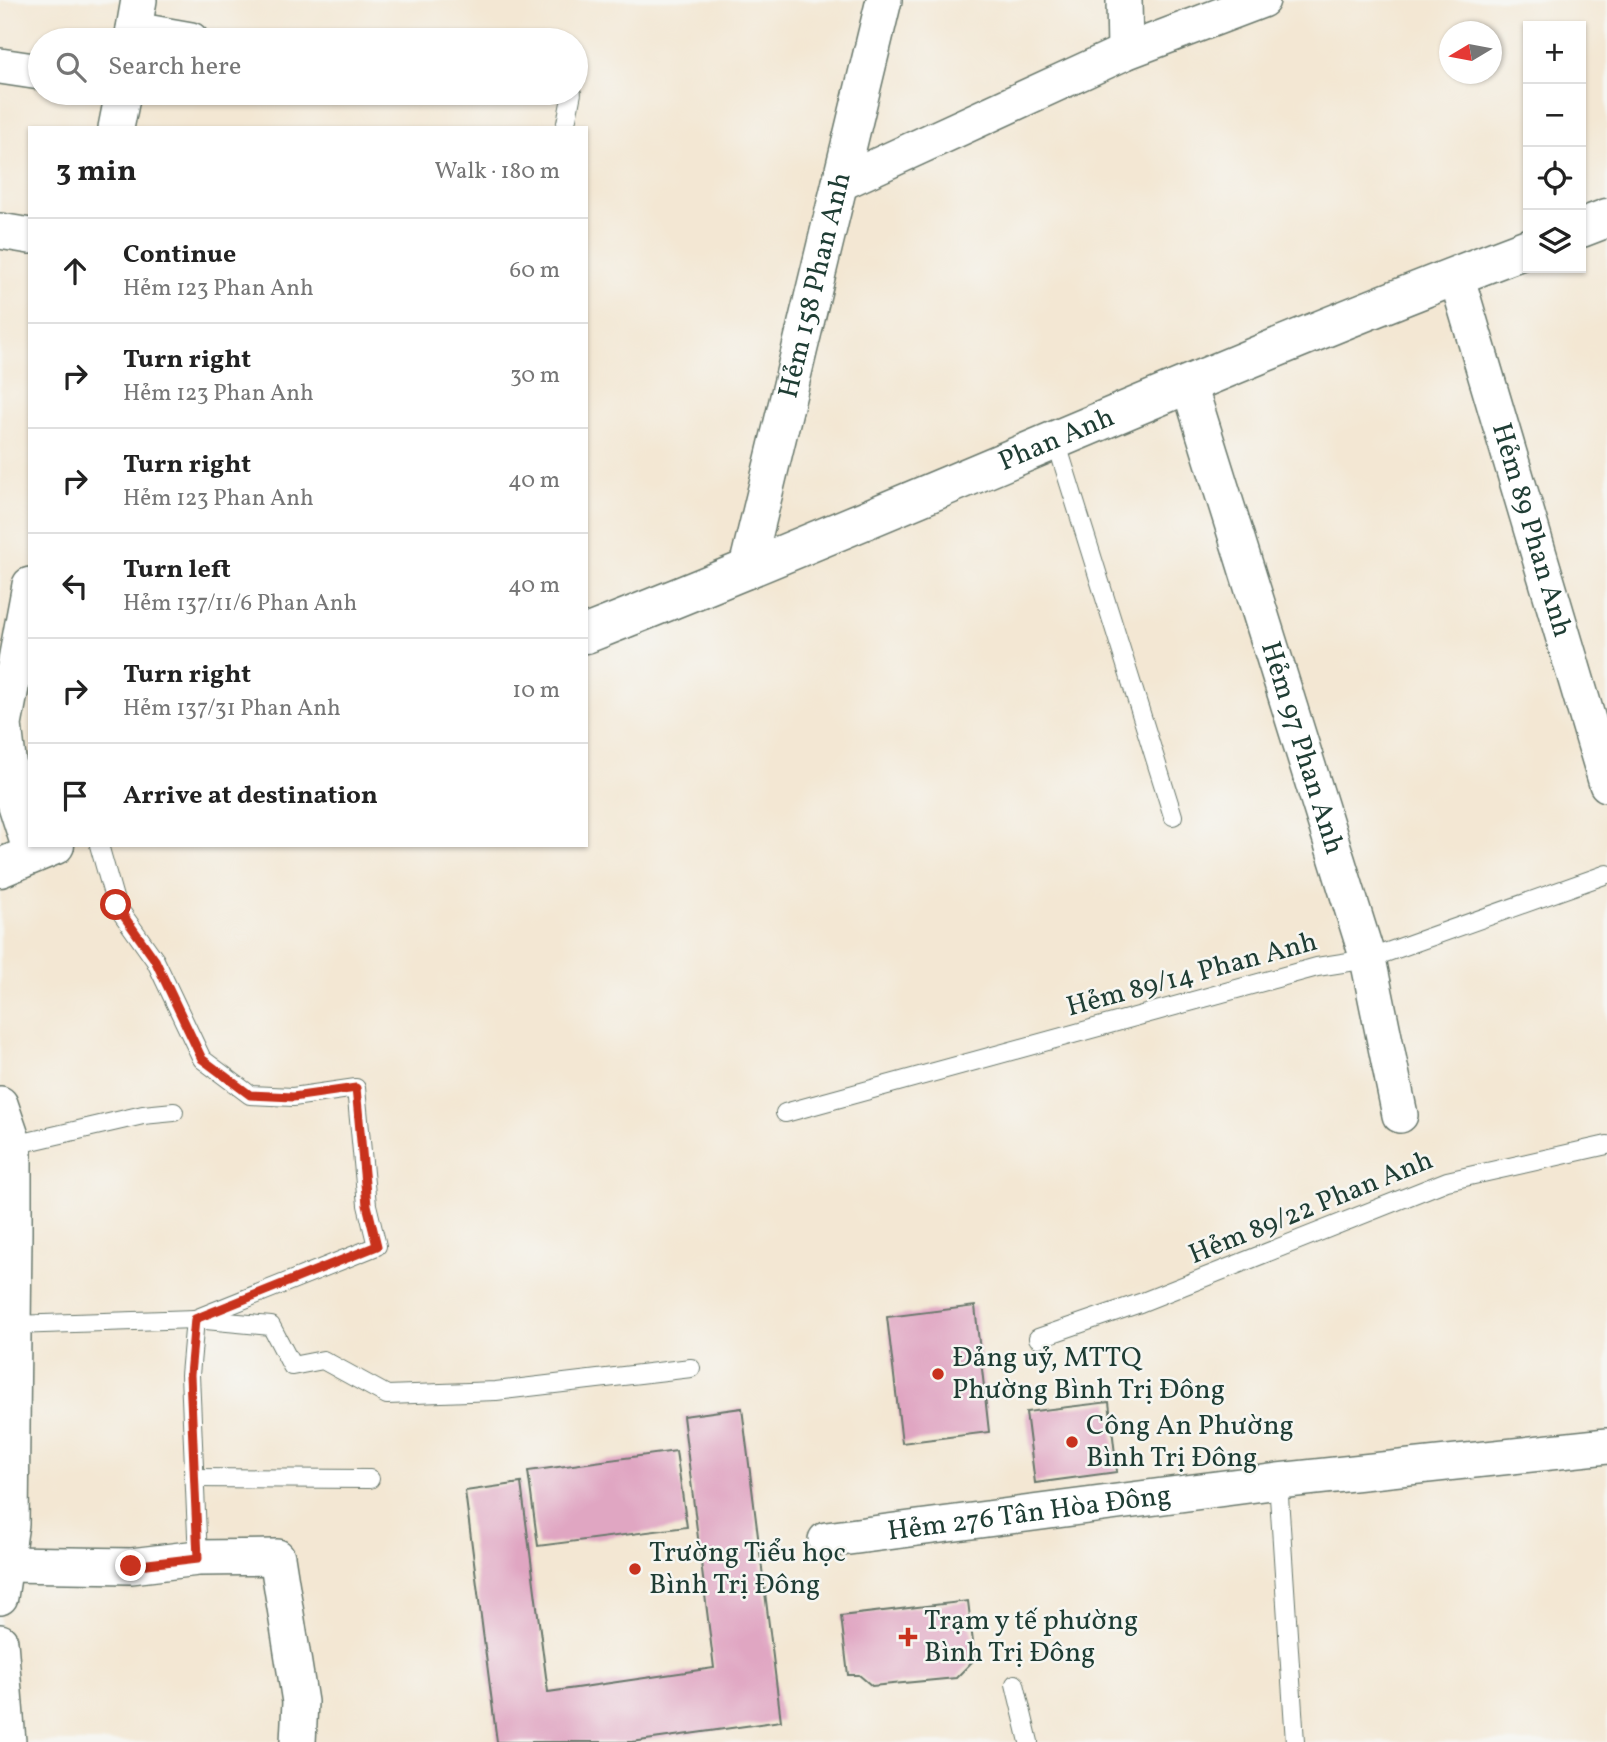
<!DOCTYPE html>
<html lang="en">
<head>
<meta charset="utf-8">
<style>
  :root { --surface:#fff; --page:#f2f2f2; --text:#222; --muted:#767676; --line:#e0e0e0 }
  body { margin:0; font-family:Vollkorn,serif; background:var(--page); color:var(--text) }
  .controls { position:absolute; right:21px; top:21px; display:grid; overflow:hidden; border-radius:0px; box-shadow:0 2px 5px #0004 }
  .controls button { width:63px; height:63px; display:grid; place-items:center; padding:0; border:0; border-bottom:2px solid var(--line); background:var(--surface); color:var(--text); font:35px sans-serif }
  .compass { position:absolute; left:1439px; top:21px; width:63px; height:63px; border-radius:50%; background:var(--surface); box-shadow:0 2px 5px #0004; rotate:260deg }
  .stop { position:absolute; width:21px; height:21px; margin:-16px; border:5px solid #c8321e; border-radius:50%; background:#fff }
  .stop.end { background:#c8321e; border-color:#fff; box-shadow:0 2px 7px #0008 }
  .list { margin:0; padding:0; list-style:none }
  h2 { display:flex; justify-content:space-between; align-items:center; height:91px; margin:0; padding:0 28px; font-size:30px }
  h2 small { font-size:23px; font-weight:400; color:var(--muted) }
  .list li { display:grid; grid-template-columns:46px 1fr auto; gap:21px; align-items:center; box-sizing:border-box; height:105px; padding:0 28px; border-top:2px solid var(--line) }
  .list b { display:block; font-size:26px; white-space:nowrap }
  .list p { margin:0; font-size:23px; white-space:nowrap; color:var(--muted) }
  .list em { font-size:23px; font-style:normal; color:var(--muted) }
  .icon { flex:none; width:38px; height:38px; fill:none; stroke:currentColor; stroke-width:2; stroke-linecap:round; stroke-linejoin:round }
  .map { position:relative; flex:none; width:1607px; height:1742px; overflow:hidden }
  .search { position:absolute; background:var(--surface); box-shadow:0 2px 5px #0004; left:28px; top:28px; width:560px; height:77px; display:flex; align-items:center; gap:18px; box-sizing:border-box; padding:0 24px; border-radius:38px; color:var(--muted); font-size:26px }
  .panel { position:absolute; background:var(--surface); box-shadow:0 2px 5px #0004; left:28px; top:126px; width:560px; height:721px; border-radius:0px }
  .map>svg:first-child { display:block }
  .building { fill:#e0a6c2 }
  .lines { fill:none; stroke-linecap:round; stroke-linejoin:round }
  .service-casing { stroke:#69786c; stroke-width:20 }
  .minor-casing { stroke:#69786c; stroke-width:38 }
  .secondary-casing { stroke:#69786c; stroke-width:41 }
  .service { stroke:#fff; stroke-width:18 }
  .minor { stroke:#fff; stroke-width:35 }
  .secondary { stroke:#fff; stroke-width:38 }
  .route { stroke:#c8321e; stroke-width:9 }
  .poi-dot { fill:#c8321e; stroke:#f6f6f2; stroke-width:2.5 }
  .labels { text-anchor:middle; dominant-baseline:central; stroke-width:5; stroke-linejoin:round; paint-order:stroke }
  .street-label { font-size:28px; fill:#1f3d34; stroke:#f6f6f2 }
  .poi-label { font-size:28px; fill:#1f3d34; stroke:#f6f6f2; text-anchor:start }
</style>
</head>
<body>
<div class="map">
<svg width="1607" height="1742" viewBox="0 0 1607 1742">
  <rect width="100%" height="100%" fill="#f6f6f2"/>
  <filter id="ink" filterUnits="userSpaceOnUse"><feTurbulence type="fractalNoise" baseFrequency=".0143" numOctaves="2"/><feDisplacementMap in="SourceGraphic" scale="14" xChannelSelector="R" yChannelSelector="G"/><feConvolveMatrix kernelMatrix="1 2 1 2 8 2 1 2 1" color-interpolation-filters="sRGB"/></filter>
  <filter id="wash" filterUnits="userSpaceOnUse"><feTurbulence type="fractalNoise" baseFrequency=".00686" numOctaves="4" result="noise"/><feDisplacementMap in="SourceGraphic" scale="28" xChannelSelector="R" yChannelSelector="G"/><feGaussianBlur stdDeviation="1.57" result="paint"/><feColorMatrix in="noise" values="0 0 0 0 0 0 0 0 0 0 0 0 0 0 0 0 0 1.4 0 .05"/><feComposite in="paint" operator="in"/></filter>
  <g filter="url(#wash)">
    <rect width="100%" height="100%" fill="#f3e7d3"/>
    <g id="blocks">
      <!-- building -->
      <g class="building">
        <polygon points="975,1306 989,1432 902,1443 887,1317"/>
        <polygon points="1109,1402 1117,1472 1035,1483 1026,1412"/>
        <polygon points="742,1408 781,1721 632,1742 497,1742 465,1491 521,1483 548,1692 714,1668 683,1416"/>
        <polygon points="676,1451 687,1527 538,1546 528,1471"/>
        <polygon points="968,1601 975,1659 956,1678 872,1686 859,1675 848,1675 841,1616"/>
      </g>
    </g>
  </g>
  <g filter="url(#ink)">
    <use href="#blocks" fill-opacity="0" stroke="#69786c" stroke-width="2"/>
    <g class="lines">
      <!-- service casing -->
      <g class="service-casing">
        <g id="service">
          <polyline points="565,128 572,93"/>
          <polyline points="1055,438 1173,816"/>
          <polyline points="99,845 116,905 155,960 202,1059 250,1095 293,1097 356,1088 367,1205 377,1246 195,1319"/>
          <polyline points="785,1113 1317,967 1368,959 1607,874"/>
          <polyline points="14,1145 143,1115 174,1112"/>
          <polyline points="195,1319 190,1375 198,1558"/>
          <polyline points="13,1325 195,1319 271,1326 292,1366 323,1360 387,1395 496,1391 691,1368"/>
          <polyline points="1038,1338 1140,1303 1447,1181 1607,1145"/>
          <polyline points="193,1478 370,1479"/>
          <polyline points="1278,1481 1295,1742"/>
          <polyline points="1015,1684 1029,1742"/>
        </g>
      </g>
      <!-- minor casing -->
      <g class="minor-casing">
        <g id="minor">
          <polyline points="1124,0 1125,52"/>
          <polyline points="134,30 191,40"/>
          <polyline points="132,40 139,0"/>
          <polyline points="0,66 40,72"/>
          <polyline points="116,128 123,93"/>
          <polyline points="840,183 1125,52 1262,0"/>
          <polyline points="0,231 30,236"/>
          <path id="s1" d="M1456,275l151,509"/>
          <path id="s2" d="M1189,385l179,574 32,156"/>
          <path id="s3" d="M746,571l138,-571"/>
          <polyline points="30,585 4,725 12,793 32,855"/>
          <polyline points="0,1104 14,1145 14,1233 11,1524 0,1597"/>
          <path id="s4" d="M826,1540l452,-59 329,-35"/>
          <polyline points="6,1564 131,1566 198,1558 277,1557 300,1702 298,1742"/>
          <polyline points="0,1642 8,1742"/>
        </g>
      </g>
      <!-- secondary casing -->
      <g class="secondary-casing">
        <g id="secondary">
          <polyline points="1581,228 1607,218"/>
          <path id="s5" d="M586,634c316,-124 625,-266 942,-386"/>
          <polyline points="0,868 55,845"/>
        </g>
      </g>
      <!-- service -->
      <use href="#service" class="service"/>
      <!-- minor -->
      <use href="#minor" class="minor"/>
      <!-- secondary -->
      <use href="#secondary" class="secondary"/>
    </g>
  </g>
  <g class="lines" filter="url(#ink)">
    <!-- route -->
    <polyline class="route" points="116,905 155,960 202,1059 250,1095 293,1097 356,1088 367,1205 377,1246 195,1319 190,1375 198,1558 131,1566"/>
  </g>
  <!-- markers -->
  <g class="poi-dot">
    <circle cx="938" cy="1374" r="7"/>
    <circle cx="1072" cy="1442" r="7"/>
    <circle cx="635" cy="1569" r="7"/>
    <path d="M904.5 1626.5h7v7h7v7h-7v7h-7v-7h-7v-7h7z"/>
  </g>
  <g class="labels">
    <!-- street labels -->
    <g class="street-label">
      <text stroke="none"><textPath href="#s3" startOffset="294">Hẻm 158 Phan Anh</textPath></text>
      <text stroke="none"><textPath href="#s5" startOffset="509">Phan Anh</textPath></text>
      <text stroke="none"><textPath href="#s1" startOffset="266">Hẻm 89 Phan Anh</textPath></text>
      <text stroke="none"><textPath href="#s2" startOffset="380">Hẻm 97 Phan Anh</textPath></text>
      <text transform="translate(1192 975) rotate(-15)">Hẻm 89/14 Phan Anh</text>
      <text transform="translate(1311 1208) rotate(-22)">Hẻm 89/22 Phan Anh</text>
      <text stroke="none"><textPath href="#s4" startOffset="205">Hẻm 276 Tân Hòa Đông</textPath></text>
    </g>
    <!-- poi labels -->
    <g class="poi-label">
      <text x="952" y="1358">Đảng uỷ, MTTQ<tspan x="952" dy="32">Phường Bình Trị Đông</tspan></text>
      <text x="1086" y="1426">Công An Phường<tspan x="1086" dy="32">Bình Trị Đông</tspan></text>
      <text x="649" y="1553">Trường Tiểu học<tspan x="649" dy="32">Bình Trị Đông</tspan></text>
      <text x="924" y="1621">Trạm y tế phường<tspan x="924" dy="32">Bình Trị Đông</tspan></text>
    </g>
  </g>
</svg>
<div class="controls">
<button>+</button>
<button>−</button>
<button><svg class="icon" aria-label="locate" viewBox="0 0 24 24"><circle cx="12" cy="12" r="6"/><path d="M12 2v4M12 18v4M2 12h4M18 12h4"/></svg></button>
<button><svg class="icon" aria-label="layers" viewBox="0 0 24 24"><path d="M12 4l9 5-9 5-9-5zM3 14l9 5 9-5"/></svg></button>
</div>
<svg class="compass" viewBox="-18 -18 36 36"><path d="M0-13l5 13h-10z" fill="#e53935"/><path d="M0 13l5-13h-10z" fill="#767676"/></svg>
<div class="stop" style="left:116px;top:905px"></div>
<div class="stop end" style="left:131px;top:1566px"></div>
<div class="search"><svg class="icon" aria-label="search" viewBox="0 0 24 24"><circle cx="10" cy="10" r="6"/><path d="M15 15l6 6"/></svg>Search here</div>
<section class="panel">
<h2>3 min<small>Walk · 180 m</small></h2>
<ul class="list">
<li><svg class="icon" aria-label="ahead" viewBox="0 0 24 24"><path d="M12 20V5M6 11l6-6 6 6"/></svg><div><b>Continue</b><p>Hẻm 123 Phan Anh</p></div><em>60 m</em></li>
<li><svg class="icon" aria-label="right" viewBox="0 0 24 24"><path d="M7 20v-9h11M14 6l5 5-5 5"/></svg><div><b>Turn right</b><p>Hẻm 123 Phan Anh</p></div><em>30 m</em></li>
<li><svg class="icon" aria-label="right" viewBox="0 0 24 24"><path d="M7 20v-9h11M14 6l5 5-5 5"/></svg><div><b>Turn right</b><p>Hẻm 123 Phan Anh</p></div><em>40 m</em></li>
<li><svg class="icon" aria-label="left" viewBox="0 0 24 24"><path d="M17 20v-9H6M10 6l-5 5 5 5"/></svg><div><b>Turn left</b><p>Hẻm 137/11/6 Phan Anh</p></div><em>40 m</em></li>
<li><svg class="icon" aria-label="right" viewBox="0 0 24 24"><path d="M7 20v-9h11M14 6l5 5-5 5"/></svg><div><b>Turn right</b><p>Hẻm 137/31 Phan Anh</p></div><em>10 m</em></li>
<li><svg class="icon" aria-label="arrive" viewBox="0 0 24 24"><path d="M6 21V4h12l-3 4 3 4H6"/></svg><div><b>Arrive at destination</b></div></li>
</ul>
</section>
</div>
</body>
</html>
